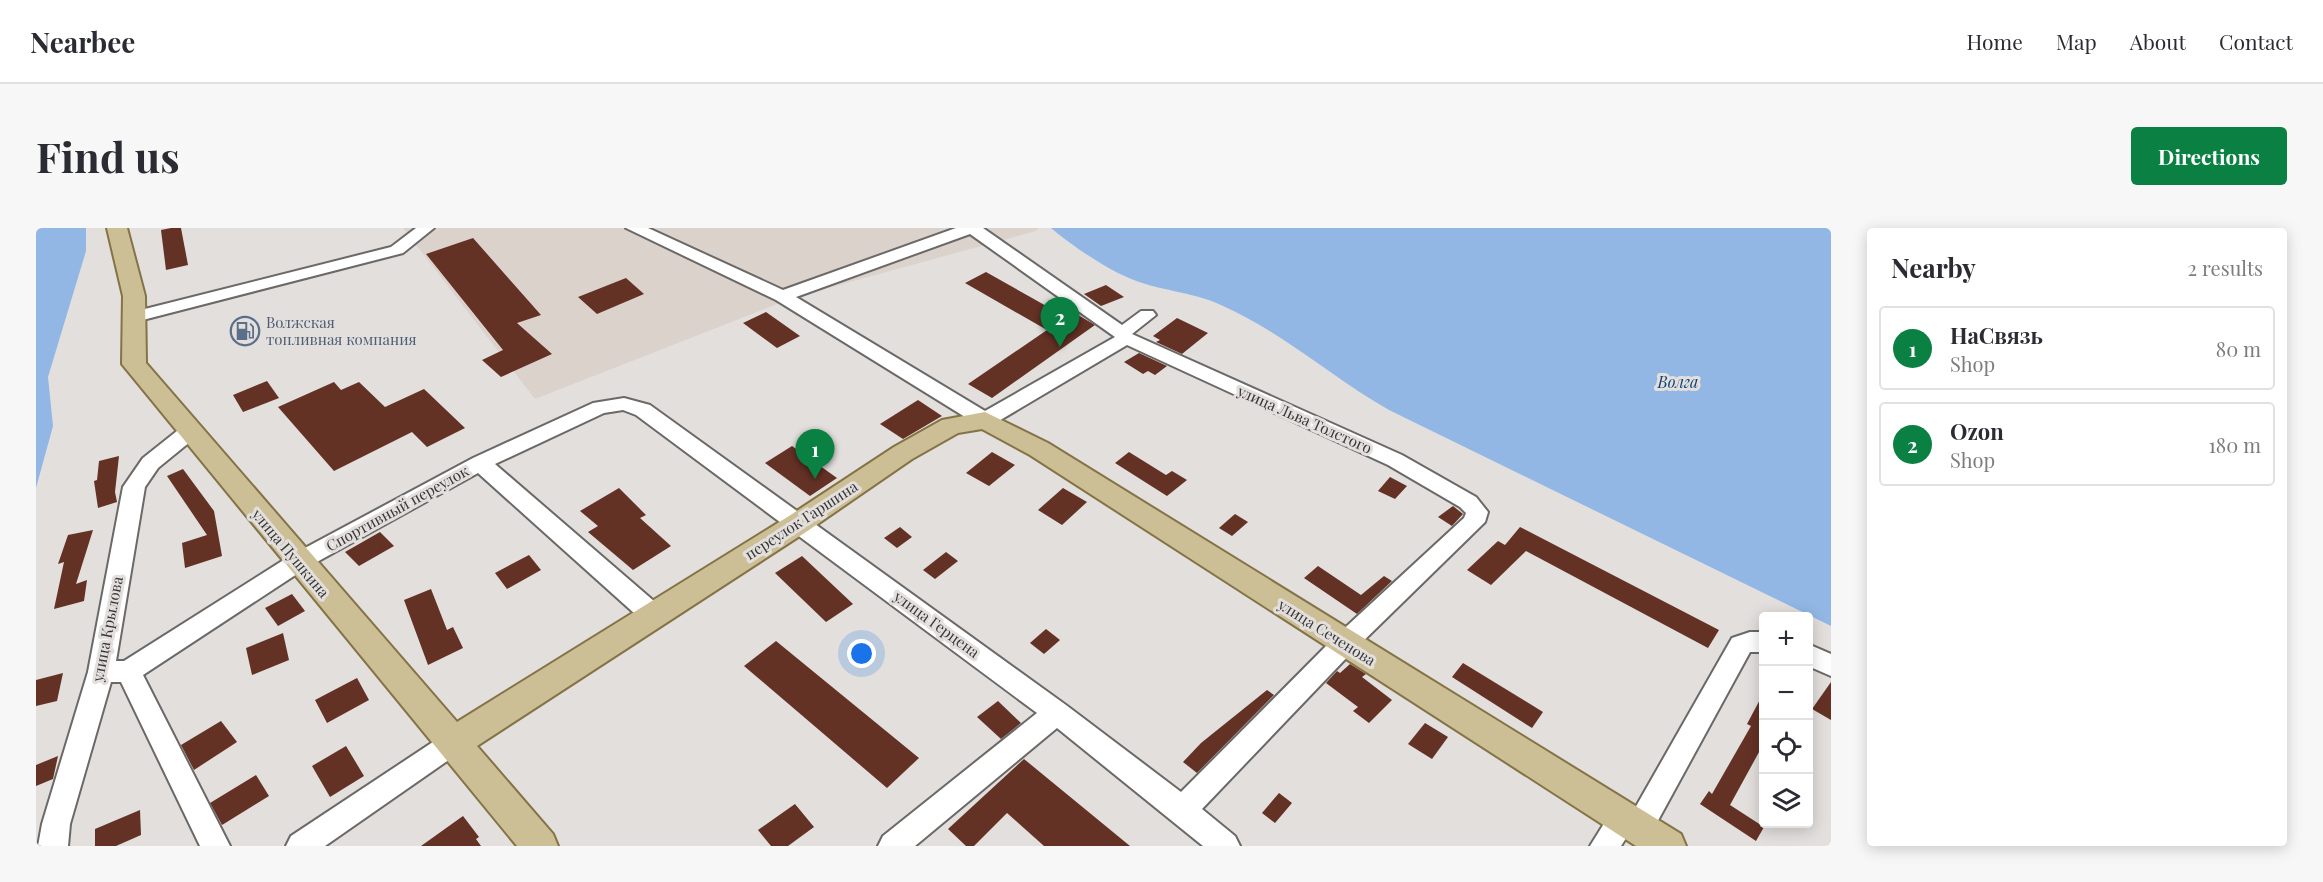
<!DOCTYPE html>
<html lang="en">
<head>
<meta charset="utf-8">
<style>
  :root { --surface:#fff; --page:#f7f7f7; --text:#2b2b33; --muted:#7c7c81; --line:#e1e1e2; --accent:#0b8043 }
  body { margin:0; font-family:"Playfair Display",serif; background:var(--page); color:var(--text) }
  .controls { position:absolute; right:18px; bottom:18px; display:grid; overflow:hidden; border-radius:6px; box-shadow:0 3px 15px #0003 }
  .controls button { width:54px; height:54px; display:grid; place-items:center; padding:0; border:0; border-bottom:2px solid var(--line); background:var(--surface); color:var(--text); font:30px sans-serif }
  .you { position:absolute; left:826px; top:426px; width:21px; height:21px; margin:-15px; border:4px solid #fff; border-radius:50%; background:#1a73e8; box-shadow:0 0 0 9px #1a73e833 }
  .badge { display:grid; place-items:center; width:39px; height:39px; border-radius:50%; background:var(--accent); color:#fff; font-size:20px; font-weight:700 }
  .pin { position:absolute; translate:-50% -50px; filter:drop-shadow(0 2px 3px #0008) }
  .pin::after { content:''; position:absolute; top:32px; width:21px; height:18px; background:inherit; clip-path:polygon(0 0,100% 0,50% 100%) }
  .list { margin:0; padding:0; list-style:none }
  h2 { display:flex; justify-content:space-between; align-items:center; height:78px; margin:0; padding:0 24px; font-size:26px }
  h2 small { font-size:20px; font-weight:400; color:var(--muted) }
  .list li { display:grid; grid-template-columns:39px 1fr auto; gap:18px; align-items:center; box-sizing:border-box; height:84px; margin:0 12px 12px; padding:0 12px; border:2px solid var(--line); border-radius:6px }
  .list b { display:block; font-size:22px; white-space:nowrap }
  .list p { margin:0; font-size:20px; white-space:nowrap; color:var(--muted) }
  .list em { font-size:20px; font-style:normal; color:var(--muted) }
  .icon { flex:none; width:33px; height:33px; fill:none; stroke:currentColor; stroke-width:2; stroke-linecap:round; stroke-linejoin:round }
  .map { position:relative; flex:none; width:1795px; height:618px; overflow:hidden; border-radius:6px }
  header { display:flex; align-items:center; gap:36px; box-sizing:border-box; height:84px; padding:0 30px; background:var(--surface); border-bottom:2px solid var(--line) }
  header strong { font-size:28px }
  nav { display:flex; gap:33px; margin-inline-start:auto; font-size:21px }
  .intro { display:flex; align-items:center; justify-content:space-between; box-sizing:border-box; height:144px; padding:0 36px }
  h1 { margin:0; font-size:42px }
  .button { padding:15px 27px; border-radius:6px; background:var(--accent); color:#fff; font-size:21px; font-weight:700 }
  main { display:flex; gap:36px; padding:0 36px }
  aside { flex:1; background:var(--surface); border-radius:6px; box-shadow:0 3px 15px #0003 }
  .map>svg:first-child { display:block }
  .built { fill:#dcd2cc }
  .water { fill:#92b7e5 }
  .building { fill:#643125 }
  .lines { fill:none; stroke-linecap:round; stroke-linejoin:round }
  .minor-casing { stroke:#6b6967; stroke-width:4 }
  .major-casing { stroke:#837346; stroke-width:4 }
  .minor { fill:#fff; fill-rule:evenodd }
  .major { fill:#cdbf95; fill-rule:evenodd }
  .labels { text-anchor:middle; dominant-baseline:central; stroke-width:6; stroke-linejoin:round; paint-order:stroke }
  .service-label { font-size:15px; fill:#4e5e75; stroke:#e2dfdd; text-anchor:start }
  .street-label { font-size:15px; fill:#383636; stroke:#e2dfdd }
  .water-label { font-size:16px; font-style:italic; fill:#0e4178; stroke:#e2dfdd }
</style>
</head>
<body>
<header>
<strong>Nearbee</strong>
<nav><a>Home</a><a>Map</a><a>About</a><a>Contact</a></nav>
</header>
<div class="intro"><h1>Find us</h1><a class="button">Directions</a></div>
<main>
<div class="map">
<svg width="1795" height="618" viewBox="0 0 1795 618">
  <rect width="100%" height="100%" fill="#e2dfdd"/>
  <!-- built -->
  <polygon class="built" points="367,0 1002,0 1000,3 759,69 499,171"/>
  <!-- water -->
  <g class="water">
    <polygon points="0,0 50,0 50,23 12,149 17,198 0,260"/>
    <path d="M1015,0h780v398l-442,-216c-58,-33 -107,-78 -168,-105 -30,-14 -63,-14 -92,-27 -24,-10 -58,-33 -78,-50z"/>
  </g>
  <!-- building -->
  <g class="building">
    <polygon points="135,0 145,0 152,37 130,42 125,2"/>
    <polygon points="437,10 505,87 481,95 516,126 465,149 446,132 467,122 390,26"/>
    <polygon points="950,44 1030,89 1037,84 1059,97 956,170 932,156 1011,102 929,55"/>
    <polygon points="590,50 608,66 561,86 542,69"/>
    <polygon points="1070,57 1088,69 1065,78 1048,66"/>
    <polygon points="730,84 764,108 741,120 707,95"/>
    <polygon points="1141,90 1172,105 1146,126 1120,114 1124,112 1117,108"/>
    <polygon points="1103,125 1131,138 1119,147 1112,143 1107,146 1088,134"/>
    <polygon points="231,153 243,170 207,184 197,167"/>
    <polygon points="298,154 305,162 323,154 349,179 388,161 429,200 391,219 376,204 298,243 242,179"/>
    <polygon points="882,172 906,188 867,211 844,196"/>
    <polygon points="756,218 801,250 774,268 729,235"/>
    <polygon points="956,224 979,237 953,258 930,245"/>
    <polygon points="1093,224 1130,247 1136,243 1151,252 1131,268 1079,235"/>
    <polygon points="83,228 79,264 81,274 62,280 58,253 61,252 63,233"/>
    <polygon points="147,241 178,283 186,328 149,340 146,315 171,307 131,248"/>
    <polygon points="1354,249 1371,258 1359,271 1342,263"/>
    <polygon points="583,260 610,287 604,290 635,318 597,342 552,304 562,298 544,283"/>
    <polygon points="1027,260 1051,274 1026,297 1002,282"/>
    <polygon points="1417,278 1427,286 1416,298 1402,289"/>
    <polygon points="1199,286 1212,294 1196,308 1183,300"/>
    <polygon points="864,299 876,309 861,320 848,310"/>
    <polygon points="1484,299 1683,402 1672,420 1490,323 1455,357 1431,342 1462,313 1469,317"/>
    <polygon points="57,302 40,356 51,352 48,373 18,381 28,334 22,336 32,307"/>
    <polygon points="344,304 358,318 323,338 309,324"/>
    <polygon points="910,324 922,333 899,351 887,342"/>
    <polygon points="493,327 505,342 471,361 459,345"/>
    <polygon points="766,328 817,376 790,394 739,345"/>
    <polygon points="1282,338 1325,367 1348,348 1356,353 1321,386 1268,350"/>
    <polygon points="395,361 411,402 417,399 427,420 392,437 368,372"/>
    <polygon points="256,366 269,383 242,398 229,380"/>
    <polygon points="1010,401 1024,412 1008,426 994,415"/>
    <polygon points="247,405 253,432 216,447 210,420"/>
    <polygon points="740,413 883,530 851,560 708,438"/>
    <polygon points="1427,435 1507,484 1496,500 1416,449"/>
    <polygon points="1314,436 1330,446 1326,449 1356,472 1333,495 1317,483 1322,479 1290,455 1301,443 1304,445"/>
    <polygon points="27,445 21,473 0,478 0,452"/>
    <polygon points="321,450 333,472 291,495 279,472"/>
    <polygon points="1795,454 1795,492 1776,481"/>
    <polygon points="1231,462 1238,467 1161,545 1147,534 1165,515"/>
    <polygon points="1728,464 1728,515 1694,577 1728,599 1720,613 1664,576 1673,563 1676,566 1715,498 1711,496"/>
    <polygon points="962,473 985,495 965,511 941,489"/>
    <polygon points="185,493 201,514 158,542 145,517"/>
    <polygon points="1389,495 1412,509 1396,531 1372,516"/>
    <polygon points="310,518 328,548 294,569 276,538"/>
    <polygon points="22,528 17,551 0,558 0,537"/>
    <polygon points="988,531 1094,618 1008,618 971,585 938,618 930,618 912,601"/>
    <polygon points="220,547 233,568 186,597 174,575"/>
    <polygon points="1243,565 1256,575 1239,595 1226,585"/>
    <polygon points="759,576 778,599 752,618 735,618 722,602"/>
    <polygon points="104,582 105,607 80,618 59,618 59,601"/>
    <polygon points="427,588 443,609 440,611 445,618 385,618"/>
  </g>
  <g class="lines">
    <!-- minor casing -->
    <g class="minor-casing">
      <g id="minor">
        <polygon points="380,0 398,0 367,25 99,94 90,89 93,85 355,19"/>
        <path d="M590,0h22l135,62 173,-62h27l139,97 19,-14h12l3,4 -24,19 270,121 74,42 12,15 -3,10 -132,129 -151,158 33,27 5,10h-37l-146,-118 -142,118h-37l5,-10 154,-123 -401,-298 -13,-5 -19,3 -109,51 167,144 3,7 -3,7 -9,2 -9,-2 -166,-149 -172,95 -163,107 87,171h-30l-79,-164h-10l-41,142 -2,22h-30l4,-22 46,-152 35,-185 20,-29 39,-31h14l3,5 -3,5 -38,31 -13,19 -29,174h8l166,-105 183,-98 120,-55 31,-5 26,7 416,300 115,87 154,-155 129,-119 2,-5 -6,-6 -72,-42 -261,-120 -135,80h-14l-202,-125zM934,6l145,103 -130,74 -189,-114z"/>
        <polygon points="1714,404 1728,404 1728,424 1714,424 1613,609 1603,613 1592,607 1585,618 1554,618 1577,581 1587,577 1598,582 1696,410"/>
        <polygon points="1772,416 1795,426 1795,448 1772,438"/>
        <polygon points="418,502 427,506 431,514 427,522 289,618 250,618 255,608 409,506"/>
      </g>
    </g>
    <!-- major casing -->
    <g class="major-casing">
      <polygon id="major" points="71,0 91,0 109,68 110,135 421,494 753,288 858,219 906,192 949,184 1012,215 1645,606 1650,618 1600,618 994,227 946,201 922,205 876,231 773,302 441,518 517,606 522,618 481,618 86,136 87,68"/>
    </g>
    <!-- minor -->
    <use href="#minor" class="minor"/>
    <!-- major -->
    <use href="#major" class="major"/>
  </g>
  <!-- icons -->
  <defs>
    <g id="fuel-ring" transform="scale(1.5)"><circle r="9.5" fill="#e2dfdd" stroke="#5c6f8a" stroke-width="1.5"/><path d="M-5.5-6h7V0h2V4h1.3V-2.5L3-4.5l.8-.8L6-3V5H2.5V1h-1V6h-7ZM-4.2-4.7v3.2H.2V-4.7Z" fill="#5c6f8a"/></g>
  </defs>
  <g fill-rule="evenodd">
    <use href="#fuel-ring" x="209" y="103"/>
  </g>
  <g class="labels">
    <!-- service labels -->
    <g class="service-label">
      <text x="230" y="94">Волжская<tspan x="230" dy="17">топливная компания</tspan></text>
    </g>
    <!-- street labels -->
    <g class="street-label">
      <text transform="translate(1269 191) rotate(24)">улица Льва Толстого</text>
      <text transform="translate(361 280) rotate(-29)">Спортивный переулок</text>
      <text transform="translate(765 292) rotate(-33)">переулок Гаршина</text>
      <text transform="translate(255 325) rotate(50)">улица Пушкина</text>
      <text transform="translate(901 396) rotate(36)">улица Герцена</text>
      <text transform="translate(71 401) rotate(-79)">улица Крылова</text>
      <text transform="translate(1291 404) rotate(32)">улица Сеченова</text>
    </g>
    <!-- water labels -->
    <g class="water-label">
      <text x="1642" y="153">Волга</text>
    </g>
  </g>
</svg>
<div class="controls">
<button>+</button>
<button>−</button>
<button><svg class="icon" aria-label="locate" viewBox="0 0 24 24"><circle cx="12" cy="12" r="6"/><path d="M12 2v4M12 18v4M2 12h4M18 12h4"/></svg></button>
<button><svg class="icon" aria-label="layers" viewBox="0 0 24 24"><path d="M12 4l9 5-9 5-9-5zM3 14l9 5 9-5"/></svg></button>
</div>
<div class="you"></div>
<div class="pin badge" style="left:779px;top:251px">1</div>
<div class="pin badge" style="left:1024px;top:119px">2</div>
</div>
<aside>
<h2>Nearby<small>2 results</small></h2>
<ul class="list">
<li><span class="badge">1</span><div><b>НаСвязь</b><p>Shop</p></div><em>80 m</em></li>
<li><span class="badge">2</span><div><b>Ozon</b><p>Shop</p></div><em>180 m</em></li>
</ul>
</aside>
</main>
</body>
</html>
